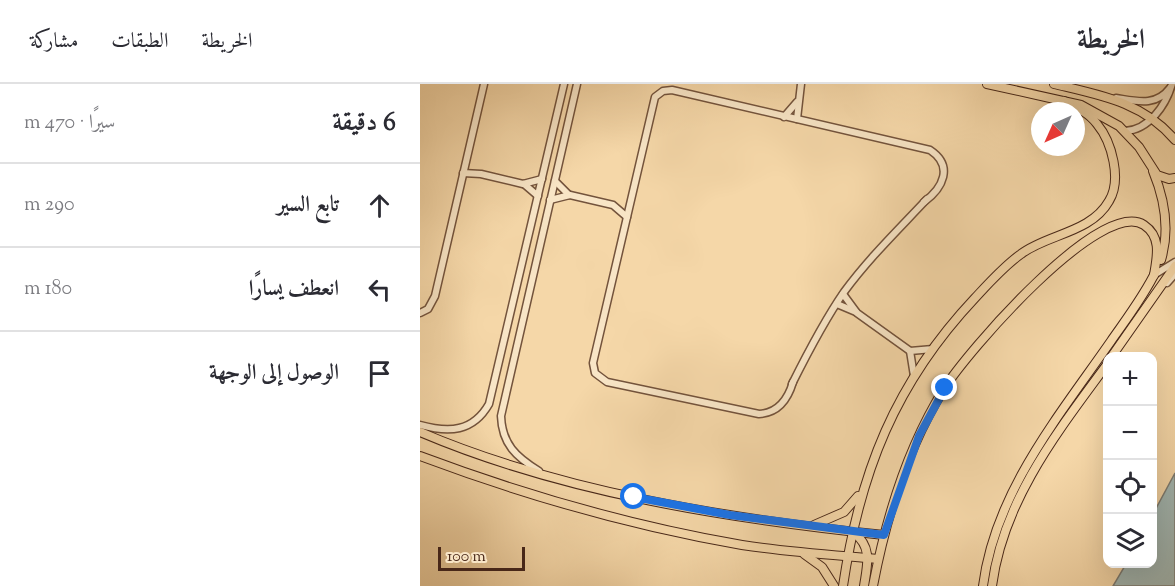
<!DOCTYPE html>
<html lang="ar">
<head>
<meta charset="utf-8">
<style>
  :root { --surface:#fff; --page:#f7f7f7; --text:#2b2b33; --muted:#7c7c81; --line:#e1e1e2 }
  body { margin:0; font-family:"Sorts Mill Goudy",Amiri,serif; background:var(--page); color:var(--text); direction:rtl }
  .controls { position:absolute; right:18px; bottom:18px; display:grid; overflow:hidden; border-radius:12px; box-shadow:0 6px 24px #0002 }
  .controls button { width:54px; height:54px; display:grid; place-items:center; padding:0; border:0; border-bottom:2px solid var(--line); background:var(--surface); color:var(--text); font:30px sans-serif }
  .compass { position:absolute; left:611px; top:18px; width:54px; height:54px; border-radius:50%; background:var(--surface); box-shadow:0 6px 24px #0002; rotate:225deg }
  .scale { position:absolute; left:18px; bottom:15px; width:87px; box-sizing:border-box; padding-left:6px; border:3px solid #482718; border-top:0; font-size:16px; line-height:21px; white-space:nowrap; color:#482718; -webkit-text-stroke:4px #f8e5c6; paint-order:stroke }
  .stop { position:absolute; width:18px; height:18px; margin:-14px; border:4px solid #1a73e8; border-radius:50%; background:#fff }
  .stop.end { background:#1a73e8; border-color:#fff; box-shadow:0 2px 6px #0008 }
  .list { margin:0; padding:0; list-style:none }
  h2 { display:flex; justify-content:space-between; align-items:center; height:78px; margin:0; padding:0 24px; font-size:26px }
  h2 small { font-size:20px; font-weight:400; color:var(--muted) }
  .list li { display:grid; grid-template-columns:39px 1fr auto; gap:18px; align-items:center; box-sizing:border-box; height:84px; padding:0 24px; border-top:2px solid var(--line) }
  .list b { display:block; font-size:22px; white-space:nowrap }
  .list em { font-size:20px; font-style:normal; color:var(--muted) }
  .icon { flex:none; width:33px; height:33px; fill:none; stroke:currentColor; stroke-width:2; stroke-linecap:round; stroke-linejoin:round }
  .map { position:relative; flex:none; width:755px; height:502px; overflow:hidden; direction:ltr }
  header { display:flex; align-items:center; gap:36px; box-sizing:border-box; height:84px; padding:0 30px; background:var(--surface); border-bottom:2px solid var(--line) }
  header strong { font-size:28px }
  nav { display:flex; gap:33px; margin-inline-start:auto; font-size:21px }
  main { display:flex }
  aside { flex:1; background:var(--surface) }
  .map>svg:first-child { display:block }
  .water { fill:#a1b7b3; stroke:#7d7d75; stroke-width:1.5 }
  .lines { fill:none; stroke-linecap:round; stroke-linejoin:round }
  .minor-casing { stroke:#73533c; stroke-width:9 }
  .major-casing { stroke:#482718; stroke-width:10 }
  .minor { stroke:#f8e5c6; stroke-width:6 }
  .major { stroke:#f5d7a8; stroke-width:8 }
  .route { stroke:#1a73e8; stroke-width:8 }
</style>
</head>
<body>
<header>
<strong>الخريطة</strong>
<nav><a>الخريطة</a><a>الطبقات</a><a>مشاركة</a></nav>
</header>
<main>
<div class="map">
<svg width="755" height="502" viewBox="0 0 755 502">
  <rect width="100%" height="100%" fill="#f5d7a8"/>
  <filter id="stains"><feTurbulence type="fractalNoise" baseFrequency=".00333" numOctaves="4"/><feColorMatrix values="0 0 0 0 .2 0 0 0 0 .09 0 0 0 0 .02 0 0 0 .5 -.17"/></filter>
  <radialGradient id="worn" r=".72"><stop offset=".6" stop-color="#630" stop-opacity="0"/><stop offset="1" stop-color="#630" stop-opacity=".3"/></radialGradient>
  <!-- water -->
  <polygon class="water" points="755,389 755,502 693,502 706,480 732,480 733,430"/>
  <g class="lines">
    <!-- minor casing -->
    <g class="minor-casing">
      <g id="minor">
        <path d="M696,14c20,3 40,9 54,-10"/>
        <polyline points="364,33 377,18"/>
        <polyline points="377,35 381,0"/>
        <path d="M705,47c24,-1 41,-26 47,-47"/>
        <polyline points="43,89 61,90 103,100 122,95"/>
        <polyline points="135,97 149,111"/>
        <polyline points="104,100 118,112"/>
        <polyline points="130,116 150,111 193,121 207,133"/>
        <polyline points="734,191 755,178"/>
        <polyline points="747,199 755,190"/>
        <polyline points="423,210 437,229 490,267 513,265"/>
        <polyline points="417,220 436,228"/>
        <polyline points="0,229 8,225 15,212 64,0"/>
        <polyline points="490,267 494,292"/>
        <path d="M373,298c-5,17 -15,31 -34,32l-152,-32 -12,-9 -2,-10 62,-266 8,-6 9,-1 258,60c24,16 13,38 -6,52"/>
        <path d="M372,300c16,-32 32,-63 52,-92 25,-34 54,-62 83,-93"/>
        <path d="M0,341c29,8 53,7 69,-21l75,-320"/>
        <path d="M119,387c-23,-14 -37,-27 -38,-55l76,-332"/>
      </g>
    </g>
    <!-- major casing -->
    <g class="major-casing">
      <g id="major">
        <polyline points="567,0 661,21 699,42 719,63 737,91 749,95 755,94"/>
        <path d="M634,0c46,11 89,18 121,56"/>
        <path d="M733,87c12,29 17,59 8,89"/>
        <polyline points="692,272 755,182"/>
        <path d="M0,348c143,61 311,87 464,103"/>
        <path d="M0,372c104,39 212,70 322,89 45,7 91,10 136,14"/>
        <polyline points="394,441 424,428 438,412"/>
        <path d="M434,449c19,14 13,33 10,53"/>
        <polyline points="384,470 402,483 414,502"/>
        <path d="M423,502c17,-114 52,-203 132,-288 14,-15 29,-32 46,-44 26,-20 70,-21 88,-53 13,-21 3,-59 -12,-77 -8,-11 -21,-17 -33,-23"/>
        <path d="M453,502c13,-68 34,-138 71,-197 22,-36 157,-192 200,-164 18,12 13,32 10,50"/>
        <path d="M563,502c12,-94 76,-170 128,-245 16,-23 33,-45 45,-70"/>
        <path d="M572,502c11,-86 66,-155 116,-223"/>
      </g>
    </g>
    <!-- minor -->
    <use href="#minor" class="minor"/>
    <!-- major -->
    <use href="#major" class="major"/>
  </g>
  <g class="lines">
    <!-- route -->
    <polyline class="route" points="214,413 310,431 464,451 499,352 525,304"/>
  </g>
  <rect width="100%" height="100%" filter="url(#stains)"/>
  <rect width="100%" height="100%" fill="url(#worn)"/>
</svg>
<div class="controls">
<button>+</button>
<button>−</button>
<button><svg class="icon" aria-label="locate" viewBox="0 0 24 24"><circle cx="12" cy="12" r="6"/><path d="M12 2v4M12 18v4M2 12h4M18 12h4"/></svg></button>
<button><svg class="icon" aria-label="layers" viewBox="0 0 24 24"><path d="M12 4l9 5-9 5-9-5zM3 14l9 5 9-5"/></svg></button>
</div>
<svg class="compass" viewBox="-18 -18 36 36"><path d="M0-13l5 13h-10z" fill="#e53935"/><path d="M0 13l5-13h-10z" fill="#7c7c81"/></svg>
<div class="scale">100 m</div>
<div class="stop" style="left:214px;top:413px"></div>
<div class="stop end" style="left:525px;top:304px"></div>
</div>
<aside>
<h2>6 دقيقة<small>سيرًا · 470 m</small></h2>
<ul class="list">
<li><svg class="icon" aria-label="ahead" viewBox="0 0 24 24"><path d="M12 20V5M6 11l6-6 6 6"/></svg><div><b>تابع السير</b></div><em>290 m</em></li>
<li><svg class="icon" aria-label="left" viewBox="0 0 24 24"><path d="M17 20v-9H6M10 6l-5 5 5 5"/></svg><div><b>انعطف يسارًا</b></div><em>180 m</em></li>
<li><svg class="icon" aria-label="arrive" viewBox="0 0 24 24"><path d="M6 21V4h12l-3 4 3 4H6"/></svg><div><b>الوصول إلى الوجهة</b></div></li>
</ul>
</aside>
</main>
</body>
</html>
